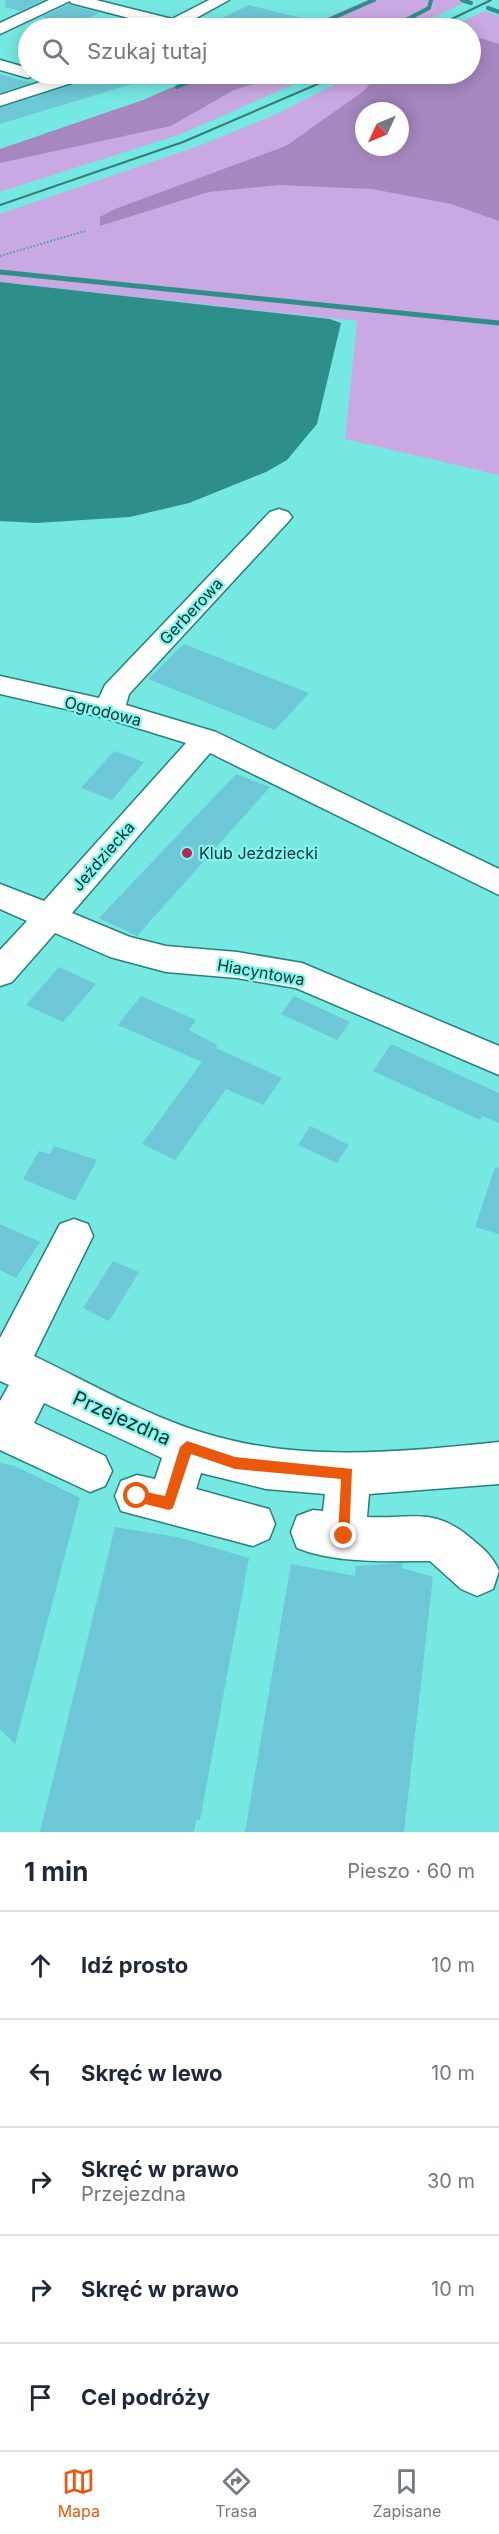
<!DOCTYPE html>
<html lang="pl">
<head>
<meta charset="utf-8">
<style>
  :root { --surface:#fff; --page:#f2f2f3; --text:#1f2937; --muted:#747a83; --line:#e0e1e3; --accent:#ea580c }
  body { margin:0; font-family:Inter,sans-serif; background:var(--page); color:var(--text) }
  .compass { position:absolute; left:355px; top:102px; width:54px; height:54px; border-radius:50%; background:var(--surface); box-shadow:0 3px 15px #0003; rotate:226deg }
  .stop { position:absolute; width:18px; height:18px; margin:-14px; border:4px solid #ea580c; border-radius:50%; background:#fff }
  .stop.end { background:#ea580c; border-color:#fff; box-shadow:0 2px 6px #0008 }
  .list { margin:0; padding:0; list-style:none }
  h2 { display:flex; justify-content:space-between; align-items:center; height:78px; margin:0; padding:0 24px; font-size:26px }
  h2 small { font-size:20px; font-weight:400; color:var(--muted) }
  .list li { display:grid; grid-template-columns:39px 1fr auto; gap:18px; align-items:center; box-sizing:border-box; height:108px; padding:0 24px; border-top:2px solid var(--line) }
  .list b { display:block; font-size:22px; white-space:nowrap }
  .list p { margin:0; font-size:20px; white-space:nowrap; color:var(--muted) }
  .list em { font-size:20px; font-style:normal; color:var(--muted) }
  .icon { flex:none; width:33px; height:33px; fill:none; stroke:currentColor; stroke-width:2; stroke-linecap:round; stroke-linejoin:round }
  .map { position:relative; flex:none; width:499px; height:1832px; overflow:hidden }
  .search { position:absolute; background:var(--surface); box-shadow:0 3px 15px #0003; left:18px; right:18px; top:18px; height:66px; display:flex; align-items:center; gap:15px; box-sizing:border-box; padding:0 21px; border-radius:33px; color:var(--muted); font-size:22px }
  .sheet { height:618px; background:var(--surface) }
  nav { display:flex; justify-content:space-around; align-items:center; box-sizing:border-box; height:84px; border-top:2px solid var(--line); background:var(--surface); font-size:16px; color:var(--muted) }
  nav a { display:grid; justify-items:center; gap:3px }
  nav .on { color:var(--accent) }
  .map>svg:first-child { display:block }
  .green { fill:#c9a9e3; fill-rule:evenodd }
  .forest { fill:#a687bf; fill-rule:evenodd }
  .water { fill:#2e8e89 }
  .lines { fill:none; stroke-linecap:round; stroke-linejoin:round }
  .stream-far1 { stroke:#2e8e89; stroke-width:4 }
  .stream { stroke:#2e8e89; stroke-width:5 }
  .building { fill:#6ec7d6 }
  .minor-casing { stroke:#24817c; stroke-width:3 }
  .path { stroke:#4ba09b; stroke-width:2; stroke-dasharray:1.5 2; stroke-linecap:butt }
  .minor { fill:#fff; fill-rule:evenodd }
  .rail { stroke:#367b77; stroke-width:2 }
  .route { fill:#ea580c }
  .poi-dot { fill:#b72751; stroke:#83f6ee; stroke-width:2 }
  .labels { text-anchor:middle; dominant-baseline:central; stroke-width:4.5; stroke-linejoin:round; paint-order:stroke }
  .street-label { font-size:16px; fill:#0a302e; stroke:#83f6ee }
  .poi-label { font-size:16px; fill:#0a302e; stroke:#83f6ee; text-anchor:start }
  .near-street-label { font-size:20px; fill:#0a302e; stroke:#83f6ee }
</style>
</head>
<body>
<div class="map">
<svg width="499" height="1832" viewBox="0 0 499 1832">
  <rect width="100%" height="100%" fill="#75e8e1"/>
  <!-- green -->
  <g class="green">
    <polygon points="367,0 470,0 411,28 303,28"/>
    <path d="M485,11l14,5v459l-154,-36 12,-118 -357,-39v-68l204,-70 77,-32 73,-38h116v-46h-22zM364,111h36v36h-36zM195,179l79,6 -65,7 -109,34z"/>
    <polygon points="287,74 317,74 181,134 0,192 0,163 171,126 234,90"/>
  </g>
  <!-- forest -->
  <g class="forest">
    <path d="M471,35l28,9v177l-48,-17 -79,-15 -93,-4 -70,7 -109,34v-9l15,-8 171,-63 79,-56 12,-16h93zM364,111h36v36h-36z"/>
    <polygon points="203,74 287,74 234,90 171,126 0,163 0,149 143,100"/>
  </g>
  <!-- water -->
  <polygon class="water" points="0,282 330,319 341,323 317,424 287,460 266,472 189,503 130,517 36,523 0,521"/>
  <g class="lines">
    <!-- stream-far1 -->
    <g class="stream-far1">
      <polyline points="462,0 471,3"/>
      <polyline points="488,8 499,12"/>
      <polyline points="310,28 374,0"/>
      <polyline points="376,28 404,21 429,8 431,0"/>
      <polyline points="177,87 208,74"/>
    </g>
    <!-- stream -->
    <polyline class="stream" points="0,272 499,323"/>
  </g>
  <!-- building -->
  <g class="building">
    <polygon points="6,0 44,0 20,11 5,7"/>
    <polygon points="69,4 70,5 99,13 74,25 42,17"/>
    <polygon points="249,5 313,21 312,28 202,28"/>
    <polygon points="0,74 14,78 31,83 0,93"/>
    <polygon points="92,74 147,74 148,79 0,124 0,108 88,80"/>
    <polygon points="184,644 309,693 275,730 148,679"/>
    <polygon points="114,751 144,762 112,800 81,788"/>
    <polygon points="236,774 270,787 137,936 99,918"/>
    <polygon points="59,967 96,984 63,1022 26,1005"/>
    <polygon points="141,996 196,1020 189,1030 217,1045 216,1048 282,1078 263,1105 226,1089 175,1160 142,1144 202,1062 118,1025"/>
    <polygon points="294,996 350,1022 337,1040 281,1014"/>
    <polygon points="391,1044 499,1093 499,1123 482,1116 480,1120 373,1071"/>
    <polygon points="310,1126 349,1145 337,1163 298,1145"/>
    <polygon points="54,1146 97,1160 75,1201 23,1179 39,1151 50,1154"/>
    <polygon points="495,1167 499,1168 499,1234 475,1227"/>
    <polygon points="0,1224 40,1242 16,1278 0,1270"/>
    <polygon points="113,1261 139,1272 109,1321 83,1308"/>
    <polygon points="0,1463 15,1466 80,1498 15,1744 0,1729"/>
    <polygon points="115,1527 177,1537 249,1558 200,1820 196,1820 194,1832 40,1832"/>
    <polygon points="403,1563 402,1568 433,1577 404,1832 245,1832 291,1564 355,1576 356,1566"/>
  </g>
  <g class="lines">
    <!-- minor casing -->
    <g class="minor-casing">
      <g id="minor">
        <polygon points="49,0 96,0 172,19 209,0 229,0 178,28 158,28 160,26 71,3 70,1 0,34 0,23"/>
        <polygon points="0,60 28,68 28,74 36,74 28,78 0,70"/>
        <polygon points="65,74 90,74 87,78 0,106 0,95"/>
        <polygon points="279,509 288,512 292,517 288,522 129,694 126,705 216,732 499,869 499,895 210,753 72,913 130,937 166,946 237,952 302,963 499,1046 499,1075 296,988 237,978 166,972 110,957 55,933 12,982 0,986 0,950 27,921 0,909 0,884 44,901 186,743 105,718 0,694 0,676 99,698 105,685 270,512"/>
        <path d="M74,1219l14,5 5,12 -59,120c56,27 111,59 170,77 96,30 197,19 295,9v42l-130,10 -2,23c48,2 67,-11 106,23 12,10 20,17 26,31l-6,18 -16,7 -16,-7 -31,-28c-44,0 -92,3 -133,-13l-6,-16 6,-16 16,-6 10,1 2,-17 -59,-5 -65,-16 -5,16 73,20 6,15 -6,15 -16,7 -132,-35 -6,-15 6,-15 16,-6 18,4 7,-21 -118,-55 -10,20 71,33 7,15 -7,15 -15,6 -90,-42v-49l9,-16 -9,-4v-43l60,-114z"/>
      </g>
    </g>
    <!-- path -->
    <polyline class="path" points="0,256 85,231"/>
    <!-- minor -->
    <use href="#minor" class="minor"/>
    <!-- rail -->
    <g class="rail">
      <polyline points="433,28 491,0"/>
      <polyline points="0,205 183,142 341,74"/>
    </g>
  </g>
  <!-- route -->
  <polygon class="route" points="187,1441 235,1457 352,1469 349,1541 344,1543 338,1536 341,1479 235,1469 191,1454 173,1508 169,1510 133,1501 133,1492 137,1490 165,1496 180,1447"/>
  <!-- markers -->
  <circle class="poi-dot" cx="187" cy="853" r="6"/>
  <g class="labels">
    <!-- street labels -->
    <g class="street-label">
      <text transform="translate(191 611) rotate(-47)">Gerberowa</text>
      <text transform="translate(103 711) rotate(14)">Ogrodowa</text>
      <text transform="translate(103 856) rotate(-49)">Jeździecka</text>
      <text transform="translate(261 972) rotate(10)">Hiacyntowa</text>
    </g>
    <!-- poi labels -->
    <g class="poi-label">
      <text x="199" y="853">Klub Jeździecki</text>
    </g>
    <!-- near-street labels -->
    <g class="near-street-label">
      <text transform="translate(122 1418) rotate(24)">Przejezdna</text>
    </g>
  </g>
</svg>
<svg class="compass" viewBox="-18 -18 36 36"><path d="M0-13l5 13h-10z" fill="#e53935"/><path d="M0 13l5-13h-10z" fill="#747a83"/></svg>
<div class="stop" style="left:137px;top:1496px"></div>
<div class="stop end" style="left:344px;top:1536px"></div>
<div class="search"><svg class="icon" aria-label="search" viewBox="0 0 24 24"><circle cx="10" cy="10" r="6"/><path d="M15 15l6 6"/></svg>Szukaj tutaj</div>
</div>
<section class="sheet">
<h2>1 min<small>Pieszo · 60 m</small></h2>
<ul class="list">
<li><svg class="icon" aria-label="ahead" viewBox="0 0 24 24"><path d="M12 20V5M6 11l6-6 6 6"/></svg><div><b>Idź prosto</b></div><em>10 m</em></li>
<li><svg class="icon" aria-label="left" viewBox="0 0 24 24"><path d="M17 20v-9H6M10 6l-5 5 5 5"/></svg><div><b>Skręć w lewo</b></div><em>10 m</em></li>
<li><svg class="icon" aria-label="right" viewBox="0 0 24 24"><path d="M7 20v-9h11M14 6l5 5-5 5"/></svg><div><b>Skręć w prawo</b><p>Przejezdna</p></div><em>30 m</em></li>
<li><svg class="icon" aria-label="right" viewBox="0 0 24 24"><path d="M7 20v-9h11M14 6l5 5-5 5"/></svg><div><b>Skręć w prawo</b></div><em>10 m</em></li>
<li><svg class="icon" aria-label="arrive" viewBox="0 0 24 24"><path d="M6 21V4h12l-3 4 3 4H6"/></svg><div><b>Cel podróży</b></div></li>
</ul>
</section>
<nav>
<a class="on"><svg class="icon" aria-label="map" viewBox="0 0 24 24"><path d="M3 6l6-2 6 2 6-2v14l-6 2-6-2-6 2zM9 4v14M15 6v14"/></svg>Mapa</a>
<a><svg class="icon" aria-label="directions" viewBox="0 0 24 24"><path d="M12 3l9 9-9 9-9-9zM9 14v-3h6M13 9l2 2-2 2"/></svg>Trasa</a>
<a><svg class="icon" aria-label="saved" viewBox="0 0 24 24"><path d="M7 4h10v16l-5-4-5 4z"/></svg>Zapisane</a>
</nav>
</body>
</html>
